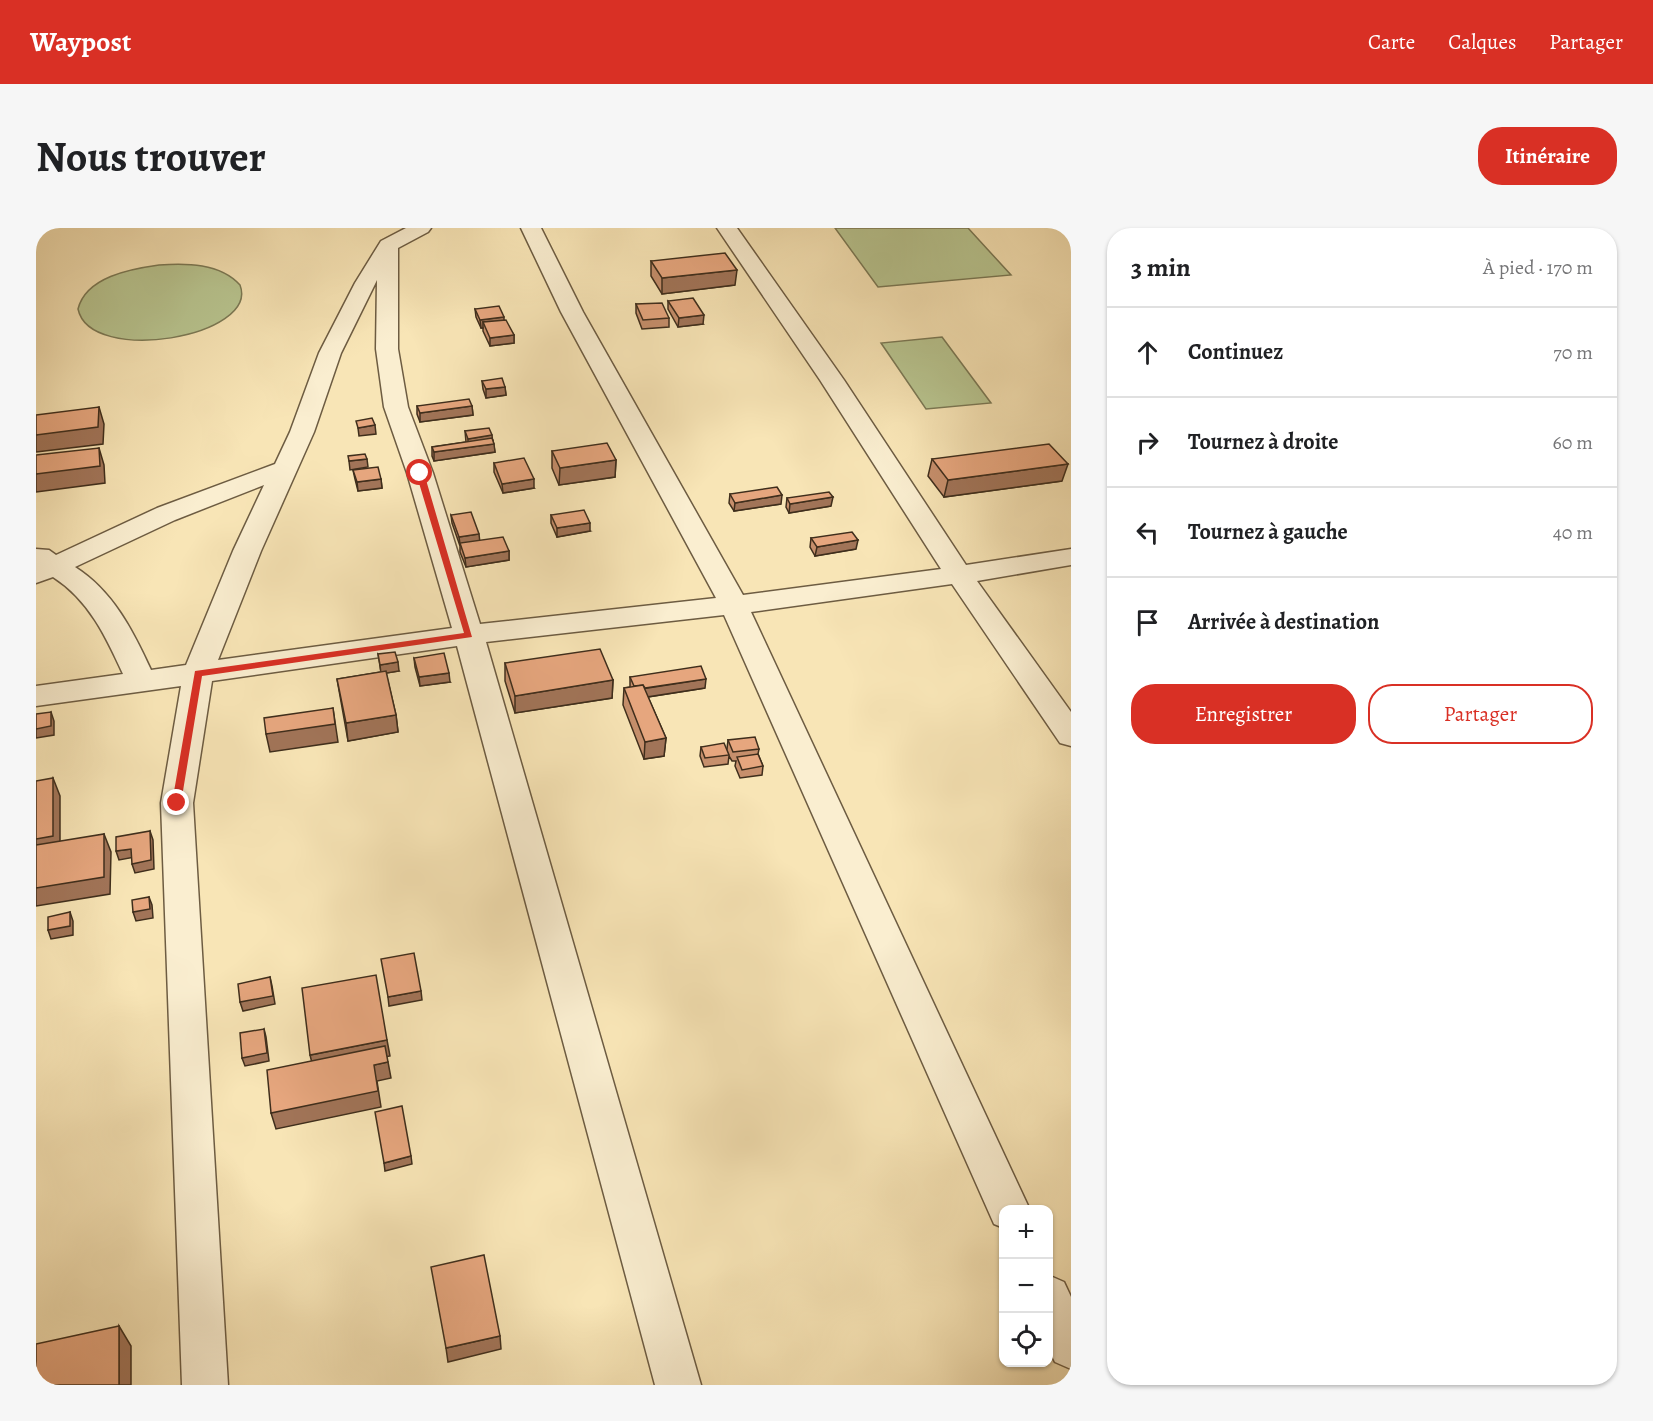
<!DOCTYPE html>
<html lang="fr">
<head>
<meta charset="utf-8">
<style>
  :root { --surface:#fff; --page:#f6f6f6; --text:#202124; --muted:#757577; --line:#e0e0e0; --accent:#d93025 }
  body { margin:0; font-family:Alegreya,serif; background:var(--page); color:var(--text) }
  .controls { position:absolute; right:18px; bottom:18px; display:grid; overflow:hidden; border-radius:12px; box-shadow:0 2px 4px #0004 }
  .controls button { width:54px; height:54px; display:grid; place-items:center; padding:0; border:0; border-bottom:2px solid var(--line); background:var(--surface); color:var(--text); font:30px sans-serif }
  .stop { position:absolute; width:18px; height:18px; margin:-14px; border:4px solid #d93025; border-radius:50%; background:#fff }
  .stop.end { background:#d93025; border-color:#fff; box-shadow:0 2px 6px #0008 }
  .list { margin:0; padding:0; list-style:none }
  h2 { display:flex; justify-content:space-between; align-items:center; height:78px; margin:0; padding:0 24px; font-size:26px }
  h2 small { font-size:20px; font-weight:400; color:var(--muted) }
  .list li { display:grid; grid-template-columns:39px 1fr auto; gap:18px; align-items:center; box-sizing:border-box; height:90px; padding:0 24px; border-top:2px solid var(--line) }
  .list b { display:block; font-size:22px; white-space:nowrap }
  .list em { font-size:20px; font-style:normal; color:var(--muted) }
  .actions { display:flex; gap:12px; padding:18px 24px }
  .actions a { flex:1; padding:14px 0; border:2px solid var(--accent); border-radius:24px; text-align:center; font-size:21px; color:var(--accent) }
  .actions .main { background:var(--accent); color:#fff }
  .icon { flex:none; width:33px; height:33px; fill:none; stroke:currentColor; stroke-width:2; stroke-linecap:round; stroke-linejoin:round }
  .map { position:relative; flex:none; width:1035px; height:1157px; overflow:hidden; border-radius:24px }
  header { display:flex; align-items:center; gap:36px; box-sizing:border-box; height:84px; padding:0 30px; background:var(--accent); color:#fff }
  header strong { font-size:28px }
  nav { display:flex; gap:33px; margin-inline-start:auto; font-size:21px }
  .intro { display:flex; align-items:center; justify-content:space-between; box-sizing:border-box; height:144px; padding:0 36px }
  h1 { margin:0; font-size:42px }
  .button { padding:15px 27px; border-radius:24px; background:var(--accent); color:#fff; font-size:21px; font-weight:700 }
  main { display:flex; gap:36px; padding:0 36px }
  aside { flex:1; background:var(--surface); border-radius:24px; box-shadow:0 2px 4px #0004 }
  .map>svg:first-child { display:block }
  .green { fill:#b9c691; stroke:#7c7a56; stroke-width:1.5 }
  .lines { fill:none; stroke-linecap:round; stroke-linejoin:round }
  .minor-casing { stroke:#6d5c42; stroke-width:3 }
  .minor { fill:#faeed0; fill-rule:evenodd }
  .wall { fill:#c68f6c; stroke:#3f2e1c; stroke-width:1.5 }
  .shaded-wall { fill:#a17458; stroke:#3f2e1c; stroke-width:1.5 }
  .building { fill:#e6a67e; stroke:#3f2e1c; stroke-width:1.5 }
  .route { fill:#d93025 }
</style>
</head>
<body>
<header>
<strong>Waypost</strong>
<nav><a>Carte</a><a>Calques</a><a>Partager</a></nav>
</header>
<div class="intro"><h1>Nous trouver</h1><a class="button">Itinéraire</a></div>
<main>
<div class="map">
<svg width="1035" height="1157" viewBox="0 0 1035 1157">
  <rect width="100%" height="100%" fill="#f8e5b6"/>
  <filter id="stains"><feTurbulence type="fractalNoise" baseFrequency=".00333" numOctaves="4"/><feColorMatrix values="0 0 0 0 .2 0 0 0 0 .09 0 0 0 0 .02 0 0 0 .5 -.17"/></filter>
  <radialGradient id="worn" r=".72"><stop offset=".6" stop-color="#630" stop-opacity="0"/><stop offset="1" stop-color="#630" stop-opacity=".3"/></radialGradient>
  <!-- green -->
  <g class="green">
    <polygon points="799,0 932,0 975,47 842,59"/>
    <path d="M123,37c27,-2 61,-2 81,20 20,52 -150,81 -162,24 8,-32 52,-40 81,-44z"/>
    <polygon points="906,109 955,175 890,181 845,115"/>
  </g>
  <g class="lines">
    <!-- minor casing -->
    <g class="minor-casing">
      <g id="minor">
        <path d="M370,0h25l-3,4 -30,16v101l10,58 25,66 47,151 236,-26 -155,-286 -40,-84h20l42,84 160,283 198,-26 -121,-189 -103,-152h20l107,152 122,185 105,-16v16l-94,16 94,131v34l-11,-3 -108,-159 -201,28 279,598h-26v18l-10,-4 -270,-609 -238,27 215,743h-46l-198,-739 -245,35 -19,122 35,582h-46l-21,-582 20,-117 -145,20v-20l87,-12c-17,-37 -34,-74 -70,-97l-17,6v-34l13,1 7,5 101,-47 118,-44 15,-32 29,-79 36,-70 26,-42zM341,52l-1,69 8,58 23,66 45,155 -234,32 43,-109 53,-119 27,-79zM228,257l-31,66 -47,114 -35,5c-18,-39 -38,-79 -76,-103l100,-47z"/>
        <polygon points="1012,1047 1028,1054 1035,1069 1035,1141 1019,1134 1012,1120"/>
      </g>
    </g>
    <!-- minor -->
    <use href="#minor" class="minor"/>
  </g>
  <!-- wall -->
  <g class="wall">
    <polygon points="615,33 699,57 626,66 615,48"/>
    <polygon points="632,73 667,96 642,99 632,81"/>
    <polygon points="600,76 633,90 633,99 606,101 600,85"/>
    <polygon points="439,81 468,92 478,107 478,115 454,118 447,103 447,100 445,100 440,89"/>
    <polygon points="446,153 469,159 470,167 450,170 447,161"/>
    <polygon points="381,178 436,178 437,187 384,194 381,186"/>
    <polygon points="429,203 457,212 459,224 398,233 396,228 396,219 430,214"/>
    <polygon points="516,223 580,232 579,249 523,257 516,240"/>
    <polygon points="896,231 1026,253 908,269 892,248"/>
    <polygon points="458,235 498,260 467,265 458,244"/>
    <polygon points="317,242 345,251 346,260 322,263 319,251"/>
    <polygon points="694,266 745,276 698,283 693,275"/>
    <polygon points="751,270 795,278 753,285 750,279"/>
    <polygon points="415,287 443,313 473,323 473,332 430,339 424,324 424,318 416,295"/>
    <polygon points="515,287 554,303 521,309 515,295"/>
    <polygon points="775,310 820,321 779,328 774,319"/>
    <polygon points="342,426 363,443 350,445 360,487 362,504 312,513 301,451 345,444"/>
    <polygon points="378,430 414,454 384,458 379,439"/>
    <polygon points="469,435 577,452 576,470 479,485 469,453"/>
    <polygon points="594,449 669,460 612,469 630,510 628,528 608,531 587,477 588,460 594,459"/>
    <polygon points="692,512 723,521 722,526 727,538 726,547 704,550 699,538 700,533 696,533 693,528 692,536 668,539 664,528 665,519 691,521"/>
  </g>
  <!-- shaded-wall -->
  <g class="shaded-wall">
    <polygon points="701,42 699,57 626,66 626,50"/>
    <polygon points="668,87 667,96 642,99 643,90"/>
    <polygon points="468,89 468,97 447,94 447,100 445,100 444,92"/>
    <polygon points="478,107 478,115 454,118 454,110"/>
    <polygon points="469,159 470,167 450,170 450,161"/>
    <polygon points="436,178 437,187 384,194 384,185"/>
    <polygon points="63,179 68,196 67,216 0,224 0,207"/>
    <polygon points="339,197 340,206 323,208 322,200"/>
    <polygon points="456,207 457,216 432,219 432,211"/>
    <polygon points="458,216 459,224 398,233 398,224"/>
    <polygon points="63,220 68,237 69,255 0,264 0,246"/>
    <polygon points="331,231 332,239 314,242 313,233"/>
    <polygon points="580,232 579,249 523,257 524,240"/>
    <polygon points="1032,236 1026,253 908,269 912,252"/>
    <polygon points="345,251 346,260 322,263 321,254"/>
    <polygon points="498,251 498,260 467,265 466,256"/>
    <polygon points="746,267 745,276 698,283 699,275"/>
    <polygon points="797,269 795,278 753,285 754,276"/>
    <polygon points="554,295 554,303 521,309 521,300"/>
    <polygon points="443,306 444,315 424,316 423,309"/>
    <polygon points="822,312 820,321 779,328 781,319"/>
    <polygon points="473,323 473,332 430,339 429,330"/>
    <polygon points="362,434 363,443 345,446 344,437"/>
    <polygon points="413,445 414,454 384,458 383,449"/>
    <polygon points="670,451 669,460 598,471 599,462"/>
    <polygon points="577,452 576,470 479,485 479,468"/>
    <polygon points="297,480 302,514 234,524 230,506"/>
    <polygon points="15,484 18,493 18,507 0,510 0,501"/>
    <polygon points="360,487 362,504 312,513 310,495"/>
    <polygon points="630,510 628,528 608,531 609,514"/>
    <polygon points="17,550 24,568 24,626 0,630 0,611"/>
    <polygon points="114,603 117,612 118,641 99,645 96,636"/>
    <polygon points="68,606 75,624 74,666 0,678 0,660"/>
    <polygon points="95,621 99,629 83,632 80,623"/>
    <polygon points="113,669 116,677 117,690 100,693 97,684"/>
    <polygon points="34,684 37,693 37,707 15,711 12,702"/>
    <polygon points="234,749 236,758 239,776 207,783 204,774"/>
    <polygon points="385,763 386,772 353,778 352,769"/>
    <polygon points="228,801 230,809 233,833 209,838 206,830"/>
    <polygon points="351,812 354,828 278,843 274,827"/>
    <polygon points="352,834 355,850 341,853 345,879 240,901 235,885 338,837"/>
    <polygon points="375,928 376,936 349,943 348,935"/>
    <polygon points="83,1098 95,1118 95,1157 83,1157"/>
    <polygon points="464,1108 465,1121 412,1134 410,1120"/>
  </g>
  <!-- building -->
  <g class="building">
    <polygon points="689,25 701,42 626,50 615,33"/>
    <polygon points="657,70 668,87 643,90 632,73"/>
    <polygon points="626,75 633,90 607,92 600,76"/>
    <polygon points="463,78 468,89 444,92 439,81"/>
    <polygon points="470,92 478,107 454,110 447,94"/>
    <polygon points="466,150 469,159 450,161 446,153"/>
    <polygon points="433,171 436,178 384,185 381,178"/>
    <polygon points="63,179 62,199 0,207 0,187"/>
    <polygon points="336,190 339,197 322,200 320,193"/>
    <polygon points="453,200 456,207 432,211 429,203"/>
    <polygon points="456,210 458,216 398,224 396,219"/>
    <polygon points="571,215 580,232 524,240 516,223"/>
    <polygon points="1013,216 1032,236 912,252 896,231"/>
    <polygon points="63,220 64,238 0,246 0,227"/>
    <polygon points="329,226 331,231 313,233 312,228"/>
    <polygon points="488,230 498,251 466,256 458,235"/>
    <polygon points="342,239 345,251 321,254 317,242"/>
    <polygon points="741,259 746,267 699,275 694,266"/>
    <polygon points="793,264 797,269 754,276 751,270"/>
    <polygon points="548,282 554,295 521,300 515,287"/>
    <polygon points="435,284 443,306 423,309 415,287"/>
    <polygon points="816,304 822,312 781,319 775,310"/>
    <polygon points="467,309 473,323 429,330 424,315"/>
    <polygon points="564,421 577,452 479,468 469,435"/>
    <polygon points="359,424 362,434 344,437 342,426"/>
    <polygon points="408,425 413,445 383,449 378,430"/>
    <polygon points="665,438 670,451 609,460 607,457 598,458 594,449"/>
    <polygon points="350,443 360,487 310,495 301,451"/>
    <polygon points="607,457 630,510 609,514 588,460"/>
    <polygon points="297,480 299,496 230,506 228,490"/>
    <polygon points="15,484 15,498 0,501 0,486"/>
    <polygon points="719,509 723,521 697,524 692,512"/>
    <polygon points="688,515 693,527 669,530 665,519"/>
    <polygon points="722,526 727,538 706,542 701,529"/>
    <polygon points="17,550 17,608 0,611 0,553"/>
    <polygon points="114,603 115,632 96,636 95,621 80,623 80,609"/>
    <polygon points="68,606 68,649 0,660 0,617"/>
    <polygon points="113,669 114,681 97,684 96,672"/>
    <polygon points="34,684 34,698 12,702 12,689"/>
    <polygon points="378,725 385,763 352,769 345,731"/>
    <polygon points="340,747 351,812 274,827 266,760"/>
    <polygon points="234,749 237,768 204,774 202,756"/>
    <polygon points="228,801 231,825 206,830 204,805"/>
    <polygon points="349,818 352,834 338,837 342,863 235,885 231,842"/>
    <polygon points="366,878 375,928 348,935 339,884"/>
    <polygon points="448,1027 464,1108 410,1120 395,1039"/>
    <polygon points="83,1098 83,1157 0,1157 0,1116"/>
  </g>
  <!-- route -->
  <polygon class="route" points="384,243 388,245 436,409 166,448 145,575 141,579 137,578 136,575 159,443 428,405 380,245"/>
  <rect width="100%" height="100%" filter="url(#stains)"/>
  <rect width="100%" height="100%" fill="url(#worn)"/>
</svg>
<div class="controls">
<button>+</button>
<button>−</button>
<button><svg class="icon" aria-label="locate" viewBox="0 0 24 24"><circle cx="12" cy="12" r="6"/><path d="M12 2v4M12 18v4M2 12h4M18 12h4"/></svg></button>
</div>
<div class="stop" style="left:384px;top:245px"></div>
<div class="stop end" style="left:141px;top:575px"></div>
</div>
<aside>
<h2>3 min<small>À pied · 170 m</small></h2>
<ul class="list">
<li><svg class="icon" aria-label="ahead" viewBox="0 0 24 24"><path d="M12 20V5M6 11l6-6 6 6"/></svg><div><b>Continuez</b></div><em>70 m</em></li>
<li><svg class="icon" aria-label="right" viewBox="0 0 24 24"><path d="M7 20v-9h11M14 6l5 5-5 5"/></svg><div><b>Tournez à droite</b></div><em>60 m</em></li>
<li><svg class="icon" aria-label="left" viewBox="0 0 24 24"><path d="M17 20v-9H6M10 6l-5 5 5 5"/></svg><div><b>Tournez à gauche</b></div><em>40 m</em></li>
<li><svg class="icon" aria-label="arrive" viewBox="0 0 24 24"><path d="M6 21V4h12l-3 4 3 4H6"/></svg><div><b>Arrivée à destination</b></div></li>
</ul>
<div class="actions"><a class="main">Enregistrer</a><a>Partager</a></div>
</aside>
</main>
</body>
</html>
